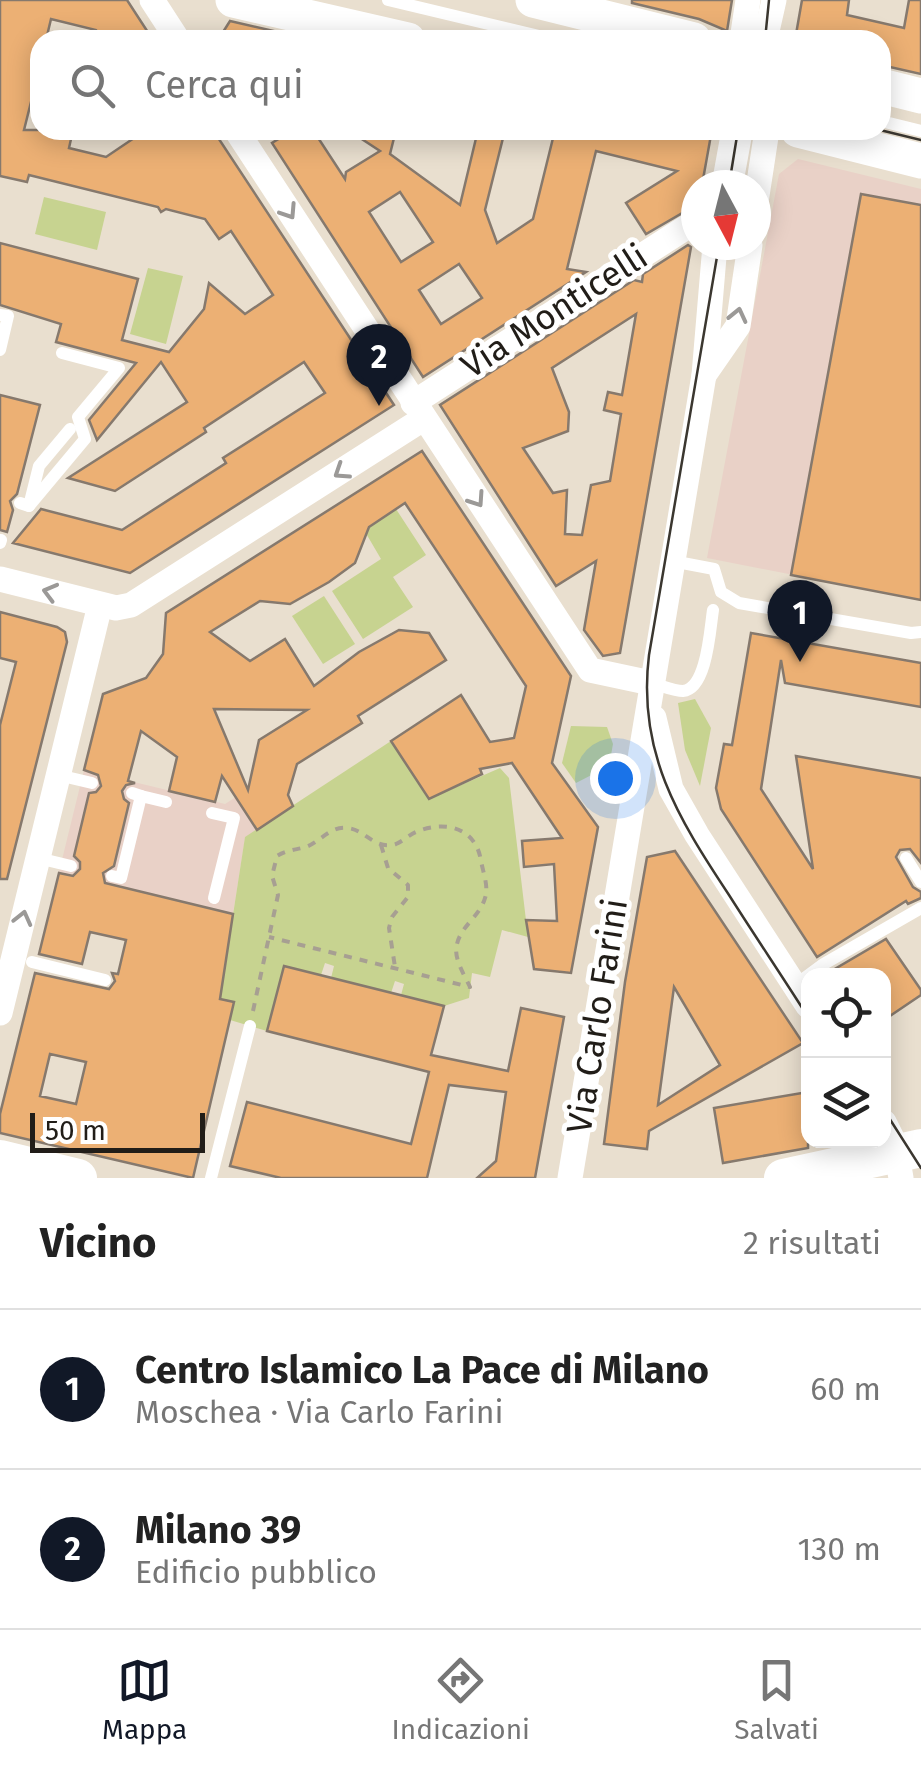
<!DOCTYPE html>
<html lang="it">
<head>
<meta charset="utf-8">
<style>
  :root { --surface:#fff; --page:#f6f6f6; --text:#222; --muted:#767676; --line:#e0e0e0; --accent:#111827 }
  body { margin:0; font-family:"Fira Sans",sans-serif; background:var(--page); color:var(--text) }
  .controls { position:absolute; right:30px; bottom:30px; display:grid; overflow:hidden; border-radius:20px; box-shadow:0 5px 25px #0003 }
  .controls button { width:90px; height:90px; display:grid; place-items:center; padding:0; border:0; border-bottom:2px solid var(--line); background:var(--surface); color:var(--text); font:50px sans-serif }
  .compass { position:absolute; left:681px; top:170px; width:90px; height:90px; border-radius:50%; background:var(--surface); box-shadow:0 5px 25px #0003; rotate:173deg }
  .scale { position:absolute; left:30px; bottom:25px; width:175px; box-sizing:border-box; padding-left:10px; border:5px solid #211d18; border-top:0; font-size:28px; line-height:35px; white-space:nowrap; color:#211d18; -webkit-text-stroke:8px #fff; paint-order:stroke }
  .you { position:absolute; left:615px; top:778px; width:35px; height:35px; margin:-25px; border:8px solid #fff; border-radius:50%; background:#1a73e8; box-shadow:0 0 0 15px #1a73e833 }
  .badge { display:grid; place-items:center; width:65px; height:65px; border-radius:50%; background:var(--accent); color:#fff; font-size:32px; font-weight:700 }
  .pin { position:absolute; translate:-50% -82px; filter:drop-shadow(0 2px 5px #0008) }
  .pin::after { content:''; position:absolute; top:52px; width:35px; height:30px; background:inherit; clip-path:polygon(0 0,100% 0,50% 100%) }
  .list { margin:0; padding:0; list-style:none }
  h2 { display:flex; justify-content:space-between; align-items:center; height:130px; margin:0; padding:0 40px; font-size:42px }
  h2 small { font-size:32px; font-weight:400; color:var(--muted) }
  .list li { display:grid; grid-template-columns:65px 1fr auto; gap:30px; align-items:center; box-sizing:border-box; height:160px; padding:0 40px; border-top:2px solid var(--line) }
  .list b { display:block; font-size:38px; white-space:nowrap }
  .list p { margin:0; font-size:32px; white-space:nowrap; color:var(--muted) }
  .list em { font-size:32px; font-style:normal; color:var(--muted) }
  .icon { flex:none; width:55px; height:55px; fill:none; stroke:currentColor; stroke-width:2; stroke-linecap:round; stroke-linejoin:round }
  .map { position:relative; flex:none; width:921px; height:1178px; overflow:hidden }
  .search { position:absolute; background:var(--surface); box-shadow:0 5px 25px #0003; left:30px; right:30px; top:30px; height:110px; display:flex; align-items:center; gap:25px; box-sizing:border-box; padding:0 35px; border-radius:30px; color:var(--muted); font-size:38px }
  .sheet { height:450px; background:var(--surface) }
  nav { display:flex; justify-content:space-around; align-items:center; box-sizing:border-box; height:140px; border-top:2px solid var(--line); background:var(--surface); font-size:28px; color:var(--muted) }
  nav a { display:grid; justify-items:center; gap:5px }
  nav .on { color:var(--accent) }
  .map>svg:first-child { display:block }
  .commercial { fill:#e9d1c7 }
  .green { fill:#c7d390 }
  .building { fill:#ecb074; stroke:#86796d; stroke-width:2.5; fill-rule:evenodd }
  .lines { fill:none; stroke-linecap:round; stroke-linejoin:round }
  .path { stroke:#a79f92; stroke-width:4; stroke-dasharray:8 8; stroke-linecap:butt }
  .service { stroke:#fff; stroke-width:12 }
  .minor { stroke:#fff; stroke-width:25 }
  .secondary { stroke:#fff; stroke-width:35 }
  .primary { stroke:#fff; stroke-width:38 }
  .tram { stroke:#3b3730; stroke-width:2.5 }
  .oneway { stroke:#9b9997 }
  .labels { text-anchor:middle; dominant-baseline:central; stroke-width:10; stroke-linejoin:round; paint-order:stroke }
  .street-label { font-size:35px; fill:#211d18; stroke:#fff }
</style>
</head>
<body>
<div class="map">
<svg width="921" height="1178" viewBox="0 0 921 1178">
  <rect width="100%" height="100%" fill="#e9dfcf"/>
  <!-- commercial -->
  <g class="commercial">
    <polygon points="798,159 921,189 921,600 707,558 779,174"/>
    <polygon points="84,770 225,804 236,797 257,830 245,838 233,914 59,872"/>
  </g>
  <!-- green -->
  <g class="green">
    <polygon points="44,197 106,212 97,250 35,234"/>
    <polygon points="148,268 183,276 166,344 130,334"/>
    <polygon points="396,509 426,555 393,577 413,607 363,639 332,591 381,559 364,530"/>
    <polygon points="324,596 355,644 323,664 292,616"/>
    <polygon points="695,699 711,728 700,786 685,750 678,703"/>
    <polygon points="571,726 607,727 613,744 609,766 576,783 562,763"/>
    <polygon points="391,741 429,799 500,768 509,778 528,937 502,930 490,977 472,973 469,998 444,1006 401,995 404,984 395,981 391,993 331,978 334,966 325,963 321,975 284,966 267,1031 230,1020 234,1003 220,999 245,837"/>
  </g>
  <!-- building -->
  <g class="building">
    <polygon points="0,0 127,0 153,40 103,40 96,30 51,19 46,40 40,40 40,66 24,130 73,130 69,148 106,157 146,130 213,130 394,405 130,573 13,543 41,509 122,530 226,463 223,458 325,393 304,362 204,428 206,432 115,491 68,478 187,402 161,362 97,440 89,420 136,363 56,342 61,324 0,305 0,243 138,279 122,340 169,352 204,309 209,283 245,314 273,295 231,231 219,239 205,219 166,209 161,212 158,207 29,175 27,182 0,176"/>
    <polygon points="632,0 732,0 727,31 699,19 632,3"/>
    <polygon points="802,0 849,0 847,15 904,28 909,0 921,0 921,74 881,65 881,40 795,40"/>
    <polygon points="230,21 291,35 290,40 218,40"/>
    <path d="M293,130h20l32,49 1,-7 34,-21 -32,-21h48l-6,24 70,51 18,-75h27l-20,80 12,33 36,-24 22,-89h137l19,5 -9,50h-6v20l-50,29 -20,-31 51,-32 -81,-20 -29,118 19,3 -163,105 -151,-234zM400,192l33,50 -32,20 -32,-50zM459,264l23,34 -41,26 -22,-34z"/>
    <polygon points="861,194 921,205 921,600 791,575"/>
    <path d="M688,245l3,2 -71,406 -17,3 -19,-26 12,-69 -40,25 -116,-181 194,-125 8,2 1,-8zM636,314l-14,81 -14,-3 -4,18 17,4 -11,67 -19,4 -9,50 -17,-1 2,-44 -14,3 -30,-45 45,-17 1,-19 -17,-44z"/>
    <polygon points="0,395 40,405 17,494 10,501 13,510 7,532 0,530"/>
    <path d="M422,451l149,225 -19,87 46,64 -27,146 -37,-4 -8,-49 31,1 -3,-57 -30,3 -2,-26 40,-3 -50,-75 -32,6 2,5 -53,25 -38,-58 70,-46 29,47 24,-4 12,-52 -121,-183 -36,24 -14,36 -26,19 -39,22 -30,-3 -50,31 40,29 35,-22 29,47 45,-34 40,-22 30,3 17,27 -88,56 4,7 -65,41 -9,31 5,11 -36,24 -35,-54 -7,26 -46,-11 8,-34 -36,-26 -13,50 7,2 -9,2 -4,6 2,8 5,4 -15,63 -11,7 2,10 128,31 -13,85 14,3 -41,176 -193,-45v-19l35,-141 74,16 6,-8 -3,-8 6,1 8,-34 -36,-8 -8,32 -43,-10 20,-81 14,3 7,-7v-7l-6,-6 15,-63 7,-1 5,-6 -3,-11 -14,-5 19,-76 43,-16 17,-24 3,-41zM214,709l93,1 -48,30 -11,50zM50,1054l36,8 -10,42 -36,-8z"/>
    <polygon points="0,612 57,627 65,632 67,642 7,879 0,879 0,725 16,662 0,658"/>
    <polygon points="751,633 921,663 921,707 785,683 781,660 761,789 813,869 796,756 921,778 921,863 910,849 900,850 896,857 913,887 921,892 921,898 908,904 906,901 817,957 721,809 716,788 724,744 732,745"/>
    <path d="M675,851l128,192 -154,88 -2,18 -43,-5 21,-162 22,-125zM674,987l46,78 -62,40z"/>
    <polygon points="886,939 921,990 921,995 884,1020 884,976 828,973"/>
    <polygon points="284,966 444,1006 431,1055 508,1071 521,1008 564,1017 535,1178 477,1178 496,1161 506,1092 449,1085 427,1178 281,1178 230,1166 247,1102 411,1144 429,1072 267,1031"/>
    <polygon points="808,1092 808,1148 723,1163 714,1108"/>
  </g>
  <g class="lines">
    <!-- path -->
    <g class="path">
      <polyline points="381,845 388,868 408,885 408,897 392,917 389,928 395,967"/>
      <path d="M253,1011l25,-116 -6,-19 5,-20c10,-6 18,-6 29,-9 14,-5 24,-21 41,-19 18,1 28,23 49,16 7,-3 13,-9 20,-12 28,-12 60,-5 65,29 2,11 8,26 4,37 -5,18 -24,28 -28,46 -4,14 7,30 13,43l-201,-50"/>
    </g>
    <!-- service -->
    <g class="service">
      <polyline points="388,0 556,40"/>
      <polyline points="881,121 921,131"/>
      <polyline points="737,185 747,130"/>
      <polyline points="0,315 8,316 0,350"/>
      <polyline points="20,503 29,506 39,466 70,429"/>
      <polyline points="29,506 85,439 78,417 119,368 62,353"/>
      <polyline points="0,543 1,540"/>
      <polyline points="672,561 714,569 721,592 739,603 911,633 921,632"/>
      <path d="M651,683c9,2 23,8 32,8 24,-2 27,-62 30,-81"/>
      <polyline points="58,775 92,783"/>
      <polyline points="141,796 166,802"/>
      <polyline points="212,813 234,818 214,898"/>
      <polyline points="38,858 71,866"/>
      <polyline points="906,858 921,882"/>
      <polyline points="112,876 121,878 141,796 132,793"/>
      <polyline points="32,962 105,980"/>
      <polyline points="795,985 822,965 921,908"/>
      <polyline points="211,1178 250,1026"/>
    </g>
    <!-- minor -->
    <g class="minor">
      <polyline points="152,0 178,40"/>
      <polyline points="742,40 748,0"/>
      <polyline points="765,40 774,0"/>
      <polyline points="236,130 590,670 651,683"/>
      <polyline points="724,185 734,130"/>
      <polyline points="756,202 767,130"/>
      <polyline points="704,375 738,326 750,245"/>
      <polyline points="413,403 696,221"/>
      <polyline points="0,579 116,608 131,605 423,419"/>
      <polyline points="654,718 671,789 697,835 808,1006"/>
      <polyline points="0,1013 100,605"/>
      <polyline points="884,1122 895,1144 901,1178"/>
      <polyline points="570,1178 704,375 715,245"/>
    </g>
    <!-- secondary -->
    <g class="secondary">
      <polyline points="233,0 408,40"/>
      <polyline points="533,0 694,40"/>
      <polyline points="881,86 921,96"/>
      <polyline points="798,130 921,161"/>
    </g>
    <!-- primary -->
    <g class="primary">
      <polyline points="0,1159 78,1178"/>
      <polyline points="783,1178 921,1148"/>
    </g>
    <!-- tram -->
    <g class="tram">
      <polyline points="765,40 769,0"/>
      <polyline points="880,130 921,140"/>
      <polyline points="729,185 738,130"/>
      <path d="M719,245l-70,410c-12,97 29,163 80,240 26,41 53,81 79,122"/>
      <polyline points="884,1110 921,1168"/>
    </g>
  </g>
  <!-- one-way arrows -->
  <defs><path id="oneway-chevron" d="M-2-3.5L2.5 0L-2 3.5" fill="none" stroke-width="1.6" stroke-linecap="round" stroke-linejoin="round" transform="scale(2.5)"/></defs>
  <g class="oneway">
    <use href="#oneway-chevron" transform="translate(289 212) rotate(57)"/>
    <use href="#oneway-chevron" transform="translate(738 315) rotate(-77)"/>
    <use href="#oneway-chevron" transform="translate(341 472) rotate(147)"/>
    <use href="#oneway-chevron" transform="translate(477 500) rotate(56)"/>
    <use href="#oneway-chevron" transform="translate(50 592) rotate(-165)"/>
    <use href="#oneway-chevron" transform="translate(23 918) rotate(-76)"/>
  </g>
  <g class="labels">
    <!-- street labels -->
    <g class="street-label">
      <text transform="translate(554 311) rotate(-33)">Via Monticelli</text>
      <text transform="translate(597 1016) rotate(-81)">Via Carlo Farini</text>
    </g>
  </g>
</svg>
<div class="controls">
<button><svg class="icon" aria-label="locate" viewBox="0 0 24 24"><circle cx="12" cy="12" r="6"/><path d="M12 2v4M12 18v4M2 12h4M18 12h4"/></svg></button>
<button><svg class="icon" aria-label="layers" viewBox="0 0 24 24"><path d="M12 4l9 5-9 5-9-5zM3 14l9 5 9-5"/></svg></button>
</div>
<svg class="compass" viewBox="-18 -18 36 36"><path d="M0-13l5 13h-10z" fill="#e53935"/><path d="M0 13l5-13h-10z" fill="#767676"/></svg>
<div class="scale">50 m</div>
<div class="you"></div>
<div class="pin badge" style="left:800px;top:662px">1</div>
<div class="pin badge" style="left:379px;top:406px">2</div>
<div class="search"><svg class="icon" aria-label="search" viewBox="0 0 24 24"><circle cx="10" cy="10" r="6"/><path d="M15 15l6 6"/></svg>Cerca qui</div>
</div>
<section class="sheet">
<h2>Vicino<small>2 risultati</small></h2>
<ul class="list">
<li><span class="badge">1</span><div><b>Centro Islamico La Pace di Milano</b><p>Moschea · Via Carlo Farini</p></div><em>60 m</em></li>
<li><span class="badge">2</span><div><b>Milano 39</b><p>Edificio pubblico</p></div><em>130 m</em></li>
</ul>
</section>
<nav>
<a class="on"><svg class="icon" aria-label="map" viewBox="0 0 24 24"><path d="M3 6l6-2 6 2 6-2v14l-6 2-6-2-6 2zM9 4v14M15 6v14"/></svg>Mappa</a>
<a><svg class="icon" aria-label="directions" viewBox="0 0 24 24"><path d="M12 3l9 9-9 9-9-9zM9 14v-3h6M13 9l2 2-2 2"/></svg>Indicazioni</a>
<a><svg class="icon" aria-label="saved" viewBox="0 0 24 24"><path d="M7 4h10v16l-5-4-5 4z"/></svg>Salvati</a>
</nav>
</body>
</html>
